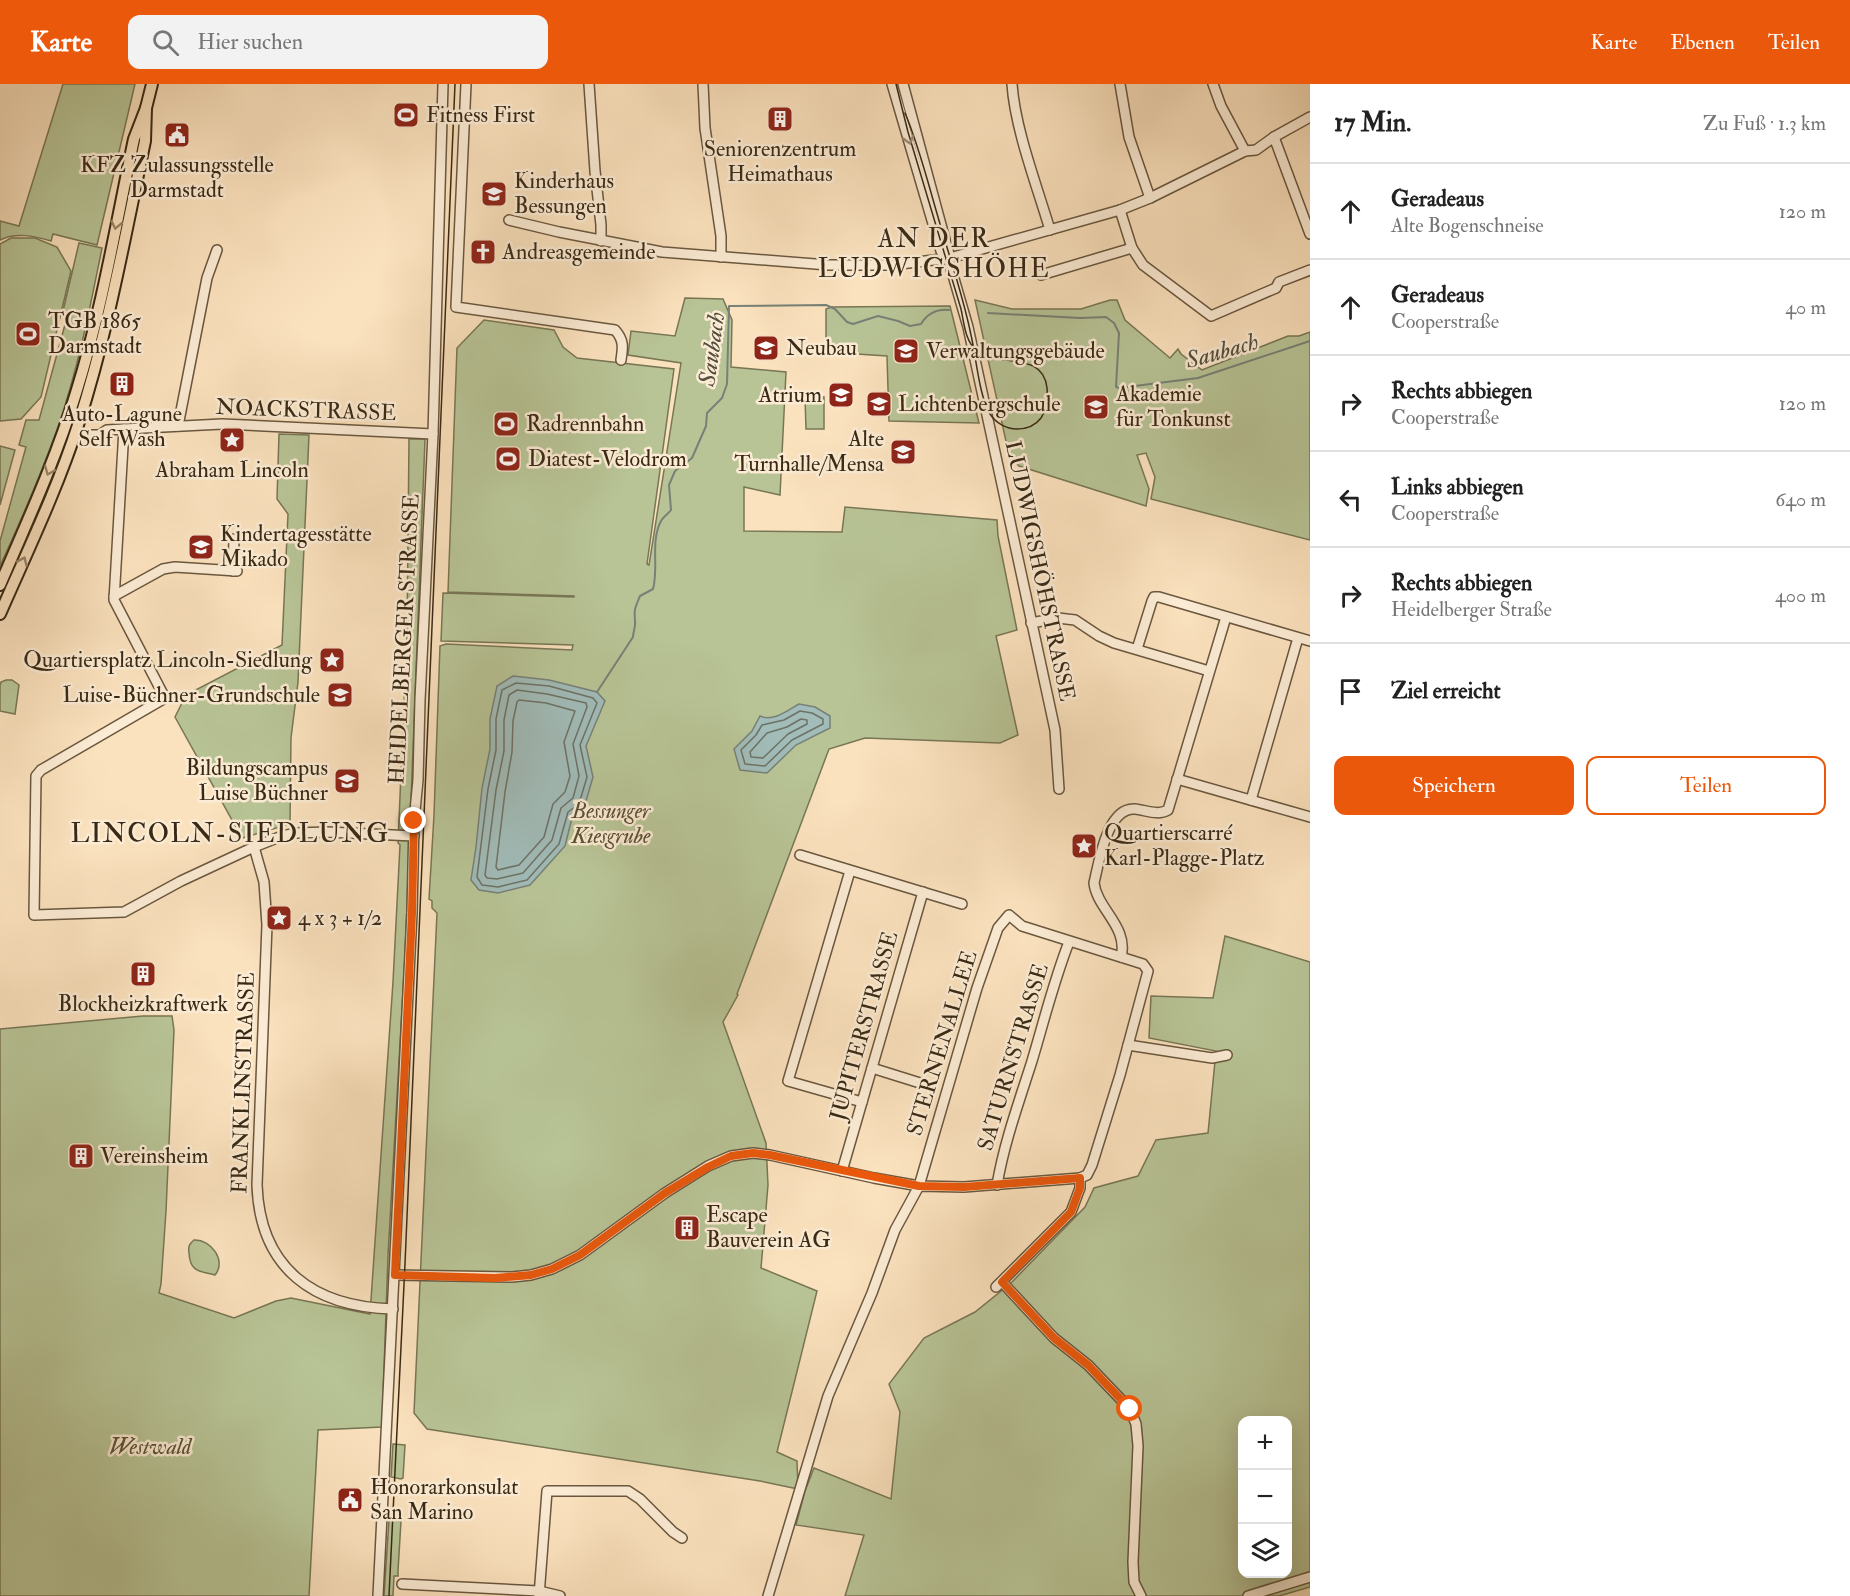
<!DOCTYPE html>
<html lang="de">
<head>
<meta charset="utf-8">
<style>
  :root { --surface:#fff; --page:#f2f2f2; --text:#222; --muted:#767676; --line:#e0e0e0; --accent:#ea580c }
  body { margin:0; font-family:"IM FELL Double Pica",serif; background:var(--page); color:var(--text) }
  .controls { position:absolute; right:18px; bottom:18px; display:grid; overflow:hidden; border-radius:12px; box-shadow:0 6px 24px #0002 }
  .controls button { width:54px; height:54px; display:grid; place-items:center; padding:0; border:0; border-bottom:2px solid var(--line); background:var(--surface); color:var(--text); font:30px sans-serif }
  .stop { position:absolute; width:18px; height:18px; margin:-14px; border:4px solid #ea580c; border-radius:50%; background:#fff }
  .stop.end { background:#ea580c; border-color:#fff; box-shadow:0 2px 6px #0008 }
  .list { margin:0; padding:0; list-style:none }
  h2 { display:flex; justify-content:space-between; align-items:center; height:78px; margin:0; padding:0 24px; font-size:26px }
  h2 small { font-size:20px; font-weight:400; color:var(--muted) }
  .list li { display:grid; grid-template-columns:39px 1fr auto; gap:18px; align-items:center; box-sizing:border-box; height:96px; padding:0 24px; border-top:2px solid var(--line) }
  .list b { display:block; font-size:22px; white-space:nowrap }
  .list p { margin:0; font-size:20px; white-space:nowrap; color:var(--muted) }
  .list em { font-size:20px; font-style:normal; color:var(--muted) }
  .actions { display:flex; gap:12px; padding:18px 24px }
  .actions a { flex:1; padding:14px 0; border:2px solid var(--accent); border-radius:12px; text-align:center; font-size:21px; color:var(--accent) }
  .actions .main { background:var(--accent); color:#fff }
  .icon { flex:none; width:33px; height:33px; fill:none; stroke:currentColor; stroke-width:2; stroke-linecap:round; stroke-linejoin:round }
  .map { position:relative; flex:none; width:1310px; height:1512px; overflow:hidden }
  header { display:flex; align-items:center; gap:36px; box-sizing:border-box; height:84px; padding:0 30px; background:var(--accent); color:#fff }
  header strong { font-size:28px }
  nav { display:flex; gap:33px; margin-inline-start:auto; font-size:21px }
  .search { width:420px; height:54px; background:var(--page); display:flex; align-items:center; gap:15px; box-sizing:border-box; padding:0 21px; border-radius:12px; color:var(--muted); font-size:22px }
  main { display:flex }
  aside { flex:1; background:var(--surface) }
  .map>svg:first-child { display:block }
  .green { fill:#b8c496; stroke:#787655; stroke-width:1.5; fill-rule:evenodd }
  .water { fill:#a1bcb9; stroke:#778177; stroke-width:1.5 }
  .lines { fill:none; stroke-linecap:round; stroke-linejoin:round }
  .shore { stroke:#6d7266; stroke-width:1.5 }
  .stream { stroke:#778177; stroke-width:2 }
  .minor-casing { stroke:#6a573e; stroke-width:12 }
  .major-casing { stroke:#392914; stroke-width:14 }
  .minor { stroke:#fcecd5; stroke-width:9 }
  .major { stroke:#fbe2be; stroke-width:10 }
  .tram { stroke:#392914; stroke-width:1.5 }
  .oneway { stroke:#9a8a74 }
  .oneway2 { stroke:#9a8669 }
  .route { stroke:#ea580c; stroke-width:8 }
  .labels { text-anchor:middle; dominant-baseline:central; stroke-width:5; stroke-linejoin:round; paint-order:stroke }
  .poi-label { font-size:22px; fill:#392914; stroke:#fcecd5; text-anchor:start }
  .street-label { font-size:22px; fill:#392914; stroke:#fcecd5 }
  .park-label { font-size:22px; font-style:italic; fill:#595034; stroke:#fcecd5 }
  .water-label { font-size:24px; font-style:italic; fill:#534e3d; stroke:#fcecd5 }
  .quarter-label { font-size:26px; letter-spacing:1.5px; fill:#392914; stroke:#fcecd5 }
</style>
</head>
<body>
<header>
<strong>Karte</strong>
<div class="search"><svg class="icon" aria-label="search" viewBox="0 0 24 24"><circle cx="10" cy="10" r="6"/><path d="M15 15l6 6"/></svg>Hier suchen</div>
<nav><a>Karte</a><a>Ebenen</a><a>Teilen</a></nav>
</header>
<main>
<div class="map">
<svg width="1310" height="1512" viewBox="0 0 1310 1512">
  <rect width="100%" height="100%" fill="#fbe2be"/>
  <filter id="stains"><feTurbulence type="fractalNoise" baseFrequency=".00333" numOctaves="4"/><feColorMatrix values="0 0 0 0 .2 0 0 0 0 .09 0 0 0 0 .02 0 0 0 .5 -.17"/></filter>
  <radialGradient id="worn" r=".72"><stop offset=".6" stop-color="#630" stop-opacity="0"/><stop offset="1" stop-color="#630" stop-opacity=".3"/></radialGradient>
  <!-- green -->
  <g class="green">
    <path d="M63,0h72l-38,161 -44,-11 -2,7c-17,-5 -35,-9 -51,-1v-19l19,5z"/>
    <polygon points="11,154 35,154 57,163 71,187 41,313 21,335 0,337 0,160"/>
    <path d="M79,159l23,5c-12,60 -24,121 -44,179 -17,47 -37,94 -58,139v-25l26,-94 -7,-2 7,-25h13l27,-99 -3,-10z"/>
    <polygon points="685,214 723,215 732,236 731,283 786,288 780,411 744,403 744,447 842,448 845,423 997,436 998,452 1017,546 996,552 1018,651 1000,659 865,654 829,665 737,910 738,911 723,938 766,1059 768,1101 761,1184 817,1207 777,1368 797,1377 798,1405 760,1397 427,1345 414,1329 437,829 432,824 432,817 429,815 434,731 440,562 446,560 572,566 573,561 441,557 443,509 574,513 574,512 448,508 457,264 484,236 554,246 563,263 577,274 674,285 647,480 649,481 681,279 628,271 631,247 675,252"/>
    <polygon points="975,216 1012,225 1081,225 1110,216 1117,216 1125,236 1170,274 1178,265 1181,270 1202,286 1288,252 1299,252 1310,248 1310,456 1151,415 1155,393 1146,369 1137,371 1149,405 1146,422 1019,382 1009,371"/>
    <polygon points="950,222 979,339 889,337 887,272 826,268 826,225 832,223"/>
    <polygon points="824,313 824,345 806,345 805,314"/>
    <polygon points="279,350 309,351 298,598 291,654 290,740 242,754 175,633 186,611 282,561 288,430 277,415"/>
    <polygon points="409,355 425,355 405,872 388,1171 382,1343 318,1346 309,1512 0,1512 0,945 143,932 172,932 174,946 166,1127 161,1200 159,1209 234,1234 276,1217 291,1214 370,1230 393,898 400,761 398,759 407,550"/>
    <polygon points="0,362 15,366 0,421"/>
    <polygon points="6,596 12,596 19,601 15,630 0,627 0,601 1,598"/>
    <path d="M1225,852l85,26v625l-31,9h-434l19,-61 -68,-10 9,-34 9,-23 77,31 9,-87 -11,-28 35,-46 51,-26 36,-29 74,-76 9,-19 44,-12 18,-36 52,-7 8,-82 -67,-13 2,-42 62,2zM1242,1336h46v154h-46z"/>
    <path d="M194,1156c17,-1 33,21 21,35 -16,-4 -25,-3 -26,-22 -1,-6 0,-9 5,-13z"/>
    <polygon points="393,1360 405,1361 403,1394 401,1395 391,1393"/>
    <polygon points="389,1436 401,1437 398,1487 398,1492 394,1492 393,1512 384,1512"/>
  </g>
  <!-- water -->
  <g class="water">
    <polygon points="513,592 549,596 597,608 605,617 586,662 593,693 584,724 573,730 565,762 530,801 498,809 479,806 471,796 476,763 482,704 490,665 490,635 497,602"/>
    <path d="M799,620l16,3 15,9v12l-34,17 -29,28 -27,-3 -6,-21 18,-18 8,-15c13,6 27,-5 39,-12z"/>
  </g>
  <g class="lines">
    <!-- shore -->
    <g class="shore">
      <polygon points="516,599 549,602 593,614 597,619 580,661 587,693 579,720 568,728 559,760 527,796 498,803 482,801 477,793 488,705 496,666 496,635 502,606"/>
      <polygon points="517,606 547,610 586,619 587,623 573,660 579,692 573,714 561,724 552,756 523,789 497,795 487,794 485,791 496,706 504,667 504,636 509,611"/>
      <polygon points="519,616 546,619 575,627 564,658 570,692 565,708 553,720 544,753 519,781 498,786 496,783 505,708 512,668 513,637 517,618"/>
      <polygon points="800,627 812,629 823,635 823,640 792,656 765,682 745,680 741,666 756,651 762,641 784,636"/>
      <polygon points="801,635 807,636 807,640 788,650 763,674 751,673 750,668 767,649 787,643"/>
    </g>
    <!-- stream -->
    <g class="stream">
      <polyline points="988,229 1080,234 1106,233 1114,239 1119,249 1116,303 1119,304 1198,294 1310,257"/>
      <path d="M597,608l36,-55c0,-5 3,-11 2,-16 -1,-12 0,-13 5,-25l13,-7c6,-22 -3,-47 8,-68 2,-4 7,-7 10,-11l-2,-25 6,-14 17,-13 14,-32 1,-13 15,-15 5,-14 2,-78 97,-1 9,4 12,13 6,2 25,-8 20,5 12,5 11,-2c6,-10 16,-15 28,-14"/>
    </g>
    <!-- minor casing -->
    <g class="minor-casing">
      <g id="minor">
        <path d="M466,0l-10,223 159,23c9,10 8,17 6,30"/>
        <polyline points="589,0 595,87 601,141 601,157"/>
        <polyline points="703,0 705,44 721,152 721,173"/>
        <polyline points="892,0 941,167 946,175"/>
        <polyline points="903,0 950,174"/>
        <path d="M1012,0c3,45 25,102 38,146"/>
        <polyline points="1120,0 1129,53 1150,114"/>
        <polyline points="1213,0 1221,22 1245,67"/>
        <polyline points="1274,53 1310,150"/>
        <polyline points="1120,126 1132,164 1143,181 1211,232 1276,204 1279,198 1310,186"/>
        <polyline points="509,136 559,148 662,168 828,181 892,181 950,174 1120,126 1150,114 1245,67 1256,66 1274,53 1310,33"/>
        <polyline points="948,174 968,243 1055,646 1059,705"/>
        <polyline points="1041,191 1132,164"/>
        <polyline points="178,342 207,194 217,166"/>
        <polyline points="124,345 114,516 165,614 41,686 36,692 34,831 124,828 181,797 254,763 282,752 296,749 327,748 414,752"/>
        <polyline points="91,351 100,351 107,346 124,345 222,340 433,350"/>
        <polyline points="233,487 234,455"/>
        <polyline points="114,512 163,485 175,483 237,487"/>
        <polyline points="1031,539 1058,534 1075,536 1099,552 1114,559 1209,587"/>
        <polyline points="1137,565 1152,517 1154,513 1159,513 1310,557"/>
        <polyline points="1177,695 1310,733"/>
        <polyline points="1251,716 1298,554"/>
        <path d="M254,763l10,35 3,43 -10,260c3,84 57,122 136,124"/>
        <polyline points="800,771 962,820"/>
        <polyline points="850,787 788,997 862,1018"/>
        <path d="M1121,873c8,-30 -24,-48 -27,-74 5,-21 13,-76 41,-74 11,1 22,7 33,1l58,-193"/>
        <polyline points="1128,961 1212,974 1227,971"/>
        <polyline points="872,984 920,999"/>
        <polyline points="842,1087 923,808"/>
        <path d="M997,1101c7,-42 22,-83 35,-124 12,-40 22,-81 37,-119"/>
        <polyline points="395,1191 512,1193 531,1191 552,1185 580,1171 665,1109 708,1082 731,1072 753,1069 770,1071 874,1094 919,1102 964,1103 1080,1094 1087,1091 1092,1081 1120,991 1148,887 1143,880 1022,842 1009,831 998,844 977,904 919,1102 895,1146 872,1209 828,1312 768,1512"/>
        <polyline points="1002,1198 1054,1254 1088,1281 1130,1325 1136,1340 1138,1362 1133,1478 1134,1498 1141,1512"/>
        <polyline points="996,1203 1071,1128 1080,1104 1080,1094"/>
        <polyline points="402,1500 539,1507 560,1512"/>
        <polyline points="378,1512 412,829 414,737 418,696 420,616 433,350 443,0"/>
        <polyline points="539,1512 547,1407 628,1407 640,1415 673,1448 682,1454"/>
        <polyline points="1248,1512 1310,1493"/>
      </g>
    </g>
    <!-- major casing -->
    <g class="major-casing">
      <g id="major">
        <path d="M0,501c27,-63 56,-126 76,-192 26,-83 40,-169 58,-254l12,-31 6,-24"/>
        <path d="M0,530c27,-62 57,-124 78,-189 30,-93 47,-189 67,-284l1,-33"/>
      </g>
    </g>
    <!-- minor -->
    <use href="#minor" class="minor"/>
    <!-- major -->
    <use href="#major" class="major"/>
    <!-- tram -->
    <g class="tram">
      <path d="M896,0l12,48 53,177c3,13 4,33 16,42 20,17 66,-1 70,37 1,10 0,21 -6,30 -6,8 -15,11 -24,11 -11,0 -21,-6 -27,-15 -11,-18 -14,-58 -19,-79 -8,-40 -22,-79 -33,-118 -10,-34 -19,-71 -33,-104"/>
      <polyline points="389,1512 405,1180 455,0"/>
    </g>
  </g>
  <!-- one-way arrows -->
  <defs><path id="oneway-chevron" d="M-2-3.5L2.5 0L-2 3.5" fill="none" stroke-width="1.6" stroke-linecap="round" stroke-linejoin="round" transform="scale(1.5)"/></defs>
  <use class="oneway" href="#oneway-chevron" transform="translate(909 56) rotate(74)"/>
  <g class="oneway2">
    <use href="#oneway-chevron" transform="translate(116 141) rotate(102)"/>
    <use href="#oneway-chevron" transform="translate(49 387) rotate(112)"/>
    <use href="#oneway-chevron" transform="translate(23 477) rotate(-66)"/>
  </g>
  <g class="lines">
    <!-- route -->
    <polyline class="route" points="414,737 412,829 395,1191 495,1194 531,1191 552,1185 580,1171 665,1109 708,1083 731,1072 753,1069 770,1071 919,1102 964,1103 1080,1094 1080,1104 1071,1128 1002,1198 1054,1254 1088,1281 1130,1325"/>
  </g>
  <!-- icons -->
  <defs>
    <g id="stadium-square" transform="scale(1.35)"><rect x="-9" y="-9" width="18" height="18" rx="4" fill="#8f2418" stroke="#fcecd5"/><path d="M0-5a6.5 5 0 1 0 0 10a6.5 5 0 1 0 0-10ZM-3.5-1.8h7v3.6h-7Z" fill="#fff"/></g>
    <g id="building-square" transform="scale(1.35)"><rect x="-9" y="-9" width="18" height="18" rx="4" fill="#8f2418" stroke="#fcecd5"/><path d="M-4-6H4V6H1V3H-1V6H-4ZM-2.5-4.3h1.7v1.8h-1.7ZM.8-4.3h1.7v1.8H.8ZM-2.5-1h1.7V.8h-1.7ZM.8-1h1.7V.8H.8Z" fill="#fff"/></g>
    <g id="civic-square" transform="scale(1.35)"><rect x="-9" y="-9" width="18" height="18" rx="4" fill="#8f2418" stroke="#fcecd5"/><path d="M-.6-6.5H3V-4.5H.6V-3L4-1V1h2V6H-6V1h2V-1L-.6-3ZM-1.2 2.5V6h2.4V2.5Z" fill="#fff"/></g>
    <g id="school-square" transform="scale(1.35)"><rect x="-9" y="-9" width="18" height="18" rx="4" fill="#8f2418" stroke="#fcecd5"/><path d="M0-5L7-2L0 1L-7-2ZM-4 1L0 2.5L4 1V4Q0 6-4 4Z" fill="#fff"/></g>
    <g id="church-square" transform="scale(1.35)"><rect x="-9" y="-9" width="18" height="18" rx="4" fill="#8f2418" stroke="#fcecd5"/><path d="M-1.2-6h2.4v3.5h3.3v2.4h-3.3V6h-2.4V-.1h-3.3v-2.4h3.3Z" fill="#fff"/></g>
    <g id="sight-square" transform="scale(1.35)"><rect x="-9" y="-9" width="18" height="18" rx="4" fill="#8f2418" stroke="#fcecd5"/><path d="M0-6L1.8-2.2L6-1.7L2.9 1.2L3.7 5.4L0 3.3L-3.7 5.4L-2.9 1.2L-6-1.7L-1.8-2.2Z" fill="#fff"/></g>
  </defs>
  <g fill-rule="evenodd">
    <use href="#stadium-square" x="406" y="31"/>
    <use href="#building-square" x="780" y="35"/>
    <use href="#civic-square" x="177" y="51"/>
    <use href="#school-square" x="494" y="110"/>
    <use href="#church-square" x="483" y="168"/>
    <use href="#stadium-square" x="28" y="250"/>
    <use href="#school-square" x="766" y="264"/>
    <use href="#school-square" x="906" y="267"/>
    <use href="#building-square" x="122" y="300"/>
    <use href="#school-square" x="841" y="311"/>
    <use href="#school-square" x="879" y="320"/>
    <use href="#school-square" x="1096" y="323"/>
    <use href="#stadium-square" x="506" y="340"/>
    <use href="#sight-square" x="232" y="356"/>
    <use href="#school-square" x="903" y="368"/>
    <use href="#stadium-square" x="508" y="375"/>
    <use href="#school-square" x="201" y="463"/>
    <use href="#sight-square" x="332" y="576"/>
    <use href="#school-square" x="340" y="611"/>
    <use href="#school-square" x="347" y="697"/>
    <use href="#sight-square" x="1084" y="762"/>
    <use href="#sight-square" x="279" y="834"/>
    <use href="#building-square" x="143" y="890"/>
    <use href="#building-square" x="81" y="1072"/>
    <use href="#building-square" x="687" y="1144"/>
    <use href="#civic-square" x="350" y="1416"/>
  </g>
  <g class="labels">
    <!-- poi labels -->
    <g class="poi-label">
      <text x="426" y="31">Fitness First</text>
      <text x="780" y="65" text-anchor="middle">Seniorenzentrum<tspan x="780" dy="25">Heimathaus</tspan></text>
      <text x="177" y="81" text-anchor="middle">KFZ Zulassungsstelle<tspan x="177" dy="25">Darmstadt</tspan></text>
      <text x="514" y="97">Kinderhaus<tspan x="514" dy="25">Bessungen</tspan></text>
      <text x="502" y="168">Andreasgemeinde</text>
      <text x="48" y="237">TGB 1865<tspan x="48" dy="25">Darmstadt</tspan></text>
      <text x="786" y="264">Neubau</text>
      <text x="926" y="267">Verwaltungsgebäude</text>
      <text x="1116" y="310">Akademie<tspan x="1116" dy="25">für Tonkunst</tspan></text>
      <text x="822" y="311" text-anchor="end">Atrium</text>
      <text x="898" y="320">Lichtenbergschule</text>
      <text x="122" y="330" text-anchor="middle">Auto-Lagune<tspan x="122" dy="25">Self Wash</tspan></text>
      <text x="526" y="340">Radrennbahn</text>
      <text x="884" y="355" text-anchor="end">Alte<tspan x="884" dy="25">Turnhalle/Mensa</tspan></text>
      <text x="528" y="375">Diatest-Velodrom</text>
      <text x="232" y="386" text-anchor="middle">Abraham Lincoln</text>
      <text x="220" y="450">Kindertagesstätte<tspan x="220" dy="25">Mikado</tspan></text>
      <text x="312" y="576" text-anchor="end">Quartiersplatz Lincoln-Siedlung</text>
      <text x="320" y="611" text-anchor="end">Luise-Büchner-Grundschule</text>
      <text x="328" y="684" text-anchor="end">Bildungscampus<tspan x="328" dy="25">Luise Büchner</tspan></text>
      <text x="1104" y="749">Quartierscarré<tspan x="1104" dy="25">Karl-Plagge-Platz</tspan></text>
      <text x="298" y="834">4 x 3 + 1/2</text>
      <text x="143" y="920" text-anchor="middle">Blockheizkraftwerk</text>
      <text x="100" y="1072">Vereinsheim</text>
      <text x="706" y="1131">Escape<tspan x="706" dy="25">Bauverein AG</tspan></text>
      <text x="370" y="1403">Honorarkonsulat<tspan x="370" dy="25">San Marino</tspan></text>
    </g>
    <!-- street labels -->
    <g class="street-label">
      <text transform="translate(306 326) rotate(2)">NOACKSTRASSE</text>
      <text transform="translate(1040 487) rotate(78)">LUDWIGSHÖHSTRASSE</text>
      <text transform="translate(404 555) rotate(-87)">HEIDELBERGER STRASSE</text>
      <text transform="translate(864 942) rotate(-74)">JUPITERSTRASSE</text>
      <text transform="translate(942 959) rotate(-73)">STERNENALLEE</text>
      <text transform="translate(1013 973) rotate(-73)">SATURNSTRASSE</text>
      <text transform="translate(243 999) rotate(-88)">FRANKLINSTRASSE</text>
    </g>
    <!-- park labels -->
    <g class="park-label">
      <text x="611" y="727">Bessunger<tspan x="611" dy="25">Kiesgrube</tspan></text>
      <text x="150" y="1363">Westwald</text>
    </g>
    <!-- water labels -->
    <g class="water-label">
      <text transform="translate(712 265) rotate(-82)">Saubach</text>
      <text transform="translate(1222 267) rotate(-16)">Saubach</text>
    </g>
    <!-- quarter labels -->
    <g class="quarter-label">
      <text x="934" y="155">AN DER<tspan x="934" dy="30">LUDWIGSHÖHE</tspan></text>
      <text x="230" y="750">LINCOLN-SIEDLUNG</text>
    </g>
  </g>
  <rect width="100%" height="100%" filter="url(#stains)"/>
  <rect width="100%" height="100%" fill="url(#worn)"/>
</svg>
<div class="controls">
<button>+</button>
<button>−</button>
<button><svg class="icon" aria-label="layers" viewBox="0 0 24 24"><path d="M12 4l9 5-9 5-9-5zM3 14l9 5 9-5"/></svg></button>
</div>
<div class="stop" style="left:1130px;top:1325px"></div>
<div class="stop end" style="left:414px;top:737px"></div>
</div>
<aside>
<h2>17 Min.<small>Zu Fuß · 1.3 km</small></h2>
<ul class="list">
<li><svg class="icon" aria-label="ahead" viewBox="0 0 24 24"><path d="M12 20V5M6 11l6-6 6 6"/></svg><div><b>Geradeaus</b><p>Alte Bogenschneise</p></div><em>120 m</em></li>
<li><svg class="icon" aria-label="ahead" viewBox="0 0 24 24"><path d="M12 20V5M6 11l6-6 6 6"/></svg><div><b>Geradeaus</b><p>Cooperstraße</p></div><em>40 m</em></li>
<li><svg class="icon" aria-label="right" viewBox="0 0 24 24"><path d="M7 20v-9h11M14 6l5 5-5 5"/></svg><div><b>Rechts abbiegen</b><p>Cooperstraße</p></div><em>120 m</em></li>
<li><svg class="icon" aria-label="left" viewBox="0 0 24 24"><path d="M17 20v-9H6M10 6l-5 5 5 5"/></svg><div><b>Links abbiegen</b><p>Cooperstraße</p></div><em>640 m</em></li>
<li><svg class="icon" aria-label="right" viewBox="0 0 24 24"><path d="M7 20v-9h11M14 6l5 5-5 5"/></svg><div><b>Rechts abbiegen</b><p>Heidelberger Straße</p></div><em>400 m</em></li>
<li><svg class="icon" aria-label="arrive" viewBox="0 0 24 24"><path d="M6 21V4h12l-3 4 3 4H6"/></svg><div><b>Ziel erreicht</b></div></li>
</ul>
<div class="actions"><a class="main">Speichern</a><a>Teilen</a></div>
</aside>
</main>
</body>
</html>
